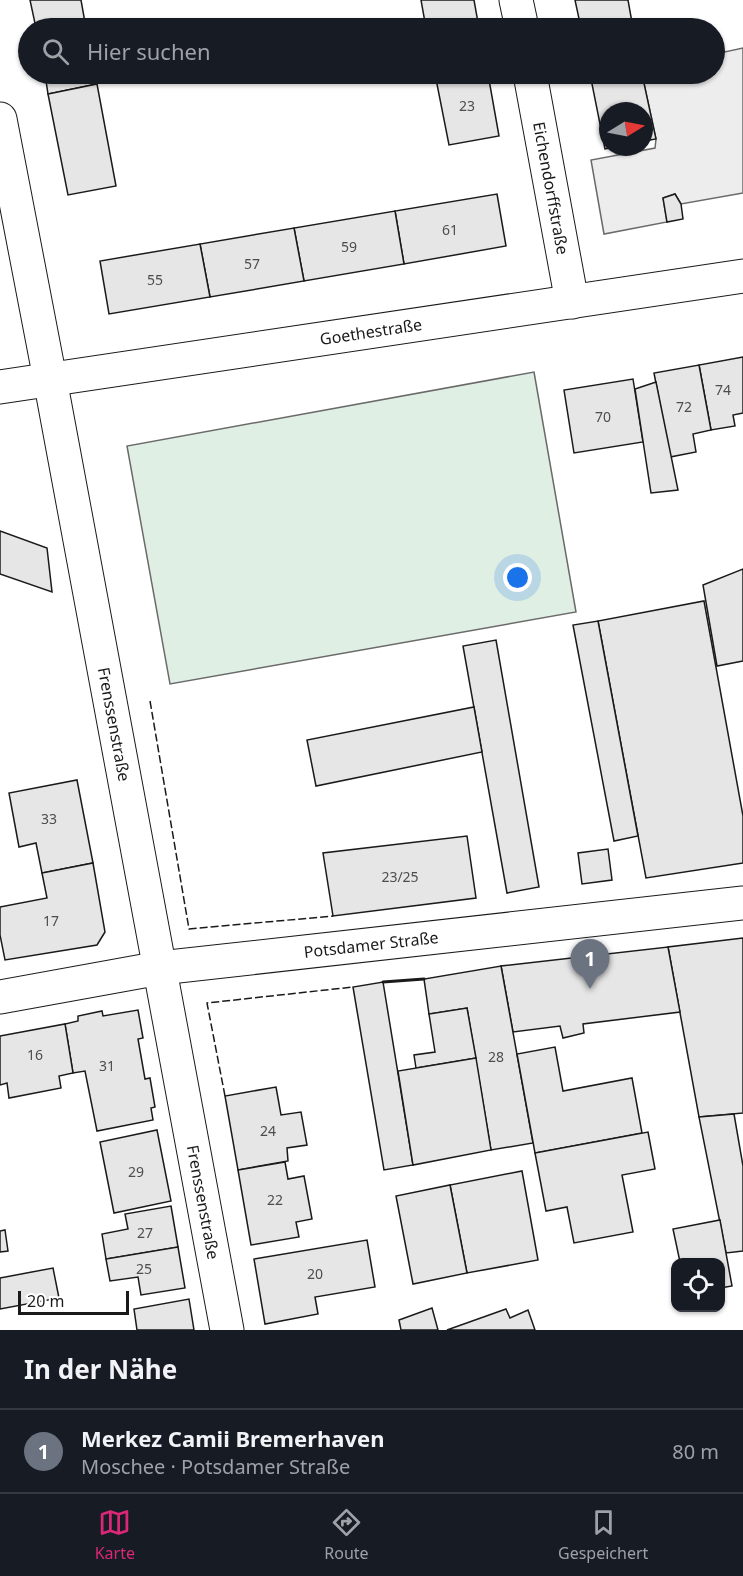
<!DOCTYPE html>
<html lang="de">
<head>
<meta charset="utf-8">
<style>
  :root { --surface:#171b24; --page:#242831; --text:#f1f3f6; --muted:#9ea1a6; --line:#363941; --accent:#db2777 }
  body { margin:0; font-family:"Noto Sans",sans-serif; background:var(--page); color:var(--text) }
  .controls { position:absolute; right:18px; bottom:18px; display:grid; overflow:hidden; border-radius:12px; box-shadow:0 2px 4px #0004 }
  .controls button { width:54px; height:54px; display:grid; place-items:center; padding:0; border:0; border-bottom:2px solid var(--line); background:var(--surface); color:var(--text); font:30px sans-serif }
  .compass { position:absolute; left:599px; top:102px; width:54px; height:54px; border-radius:50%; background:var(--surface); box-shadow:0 2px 4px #0004; rotate:80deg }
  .scale { position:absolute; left:18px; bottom:15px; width:111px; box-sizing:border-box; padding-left:6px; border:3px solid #1a1a1a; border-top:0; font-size:16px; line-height:21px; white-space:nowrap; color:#1a1a1a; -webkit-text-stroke:4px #fff; paint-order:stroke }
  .you { position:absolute; left:518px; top:578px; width:21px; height:21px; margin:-15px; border:4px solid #fff; border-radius:50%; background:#1a73e8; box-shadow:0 0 0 9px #1a73e833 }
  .badge { display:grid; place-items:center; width:39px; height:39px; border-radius:50%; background:var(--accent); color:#fff; font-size:20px; font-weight:700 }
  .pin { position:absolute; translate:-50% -50px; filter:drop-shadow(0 2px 3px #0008) }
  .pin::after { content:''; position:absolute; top:32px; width:21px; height:18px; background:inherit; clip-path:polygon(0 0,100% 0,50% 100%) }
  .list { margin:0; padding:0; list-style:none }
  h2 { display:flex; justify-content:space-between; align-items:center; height:78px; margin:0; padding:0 24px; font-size:26px }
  h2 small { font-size:20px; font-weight:400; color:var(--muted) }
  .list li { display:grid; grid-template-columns:39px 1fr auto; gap:18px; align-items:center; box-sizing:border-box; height:84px; padding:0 24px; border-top:2px solid var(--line) }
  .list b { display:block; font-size:22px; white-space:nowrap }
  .list p { margin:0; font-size:20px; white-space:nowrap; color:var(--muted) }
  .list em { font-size:20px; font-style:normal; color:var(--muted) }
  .icon { flex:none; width:33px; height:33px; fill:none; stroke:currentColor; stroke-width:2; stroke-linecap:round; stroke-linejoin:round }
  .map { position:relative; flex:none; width:743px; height:1330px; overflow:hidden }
  .search { position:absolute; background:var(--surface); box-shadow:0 2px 4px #0004; left:18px; right:18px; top:18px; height:66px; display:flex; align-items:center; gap:15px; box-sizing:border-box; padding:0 21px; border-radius:33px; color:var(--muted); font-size:22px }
  .sheet { height:162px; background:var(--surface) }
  nav { display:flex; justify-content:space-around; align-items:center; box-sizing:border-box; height:84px; border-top:2px solid var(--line); background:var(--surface); font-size:16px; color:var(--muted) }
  nav a { display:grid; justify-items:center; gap:3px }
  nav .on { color:var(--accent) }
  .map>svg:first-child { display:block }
  .green { fill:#e0efe3; stroke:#6a6a6a; stroke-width:1.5 }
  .parking { fill:#ededed; stroke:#6a6a6a; stroke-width:1.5 }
  .building { fill:#e6e6e6; stroke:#1a1a1a; stroke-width:1.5 }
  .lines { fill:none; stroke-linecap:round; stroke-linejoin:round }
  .minor-casing { stroke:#1a1a1a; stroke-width:35 }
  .minor { stroke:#fff; stroke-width:33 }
  .fence { stroke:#1a1a1a; stroke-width:1.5; stroke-dasharray:8 3; stroke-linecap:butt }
  .wall { stroke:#1a1a1a; stroke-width:3 }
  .labels { text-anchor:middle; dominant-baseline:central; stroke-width:4.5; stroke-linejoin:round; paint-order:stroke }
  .number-label { font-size:14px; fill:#4d4d4d }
  .street-label { font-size:16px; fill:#1a1a1a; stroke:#fff }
</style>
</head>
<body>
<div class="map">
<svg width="743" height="1330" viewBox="0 0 743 1330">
  <rect width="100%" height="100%" fill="#fff"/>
  <!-- green -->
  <polygon class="green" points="534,372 576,612 170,684 127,446"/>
  <!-- parking -->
  <polygon class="parking" points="743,48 743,193 681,204 675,194 663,198 667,222 604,234 591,160 655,148 656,139 642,74 714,74 715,54"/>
  <!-- building -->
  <g class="building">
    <polygon points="30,0 81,0 86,28 36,28"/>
    <polygon points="421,0 474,0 479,28 426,28"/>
    <polygon points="575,0 628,0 633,28 581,28"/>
    <polygon points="45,74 95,74 97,84 48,94"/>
    <polygon points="435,74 488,74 499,136 449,145"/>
    <polygon points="590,74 642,74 656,139 644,141 644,111 608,111 608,147 616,147 605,149"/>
    <polygon points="97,84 116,186 68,195 48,94"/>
    <polygon points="497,194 506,246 404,264 395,211"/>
    <polygon points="675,194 681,204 683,219 667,222 663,198"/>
    <polygon points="395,211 404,264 304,281 294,228"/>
    <polygon points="294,228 304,281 210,297 200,244"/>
    <polygon points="200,244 210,297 109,314 100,261"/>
    <polygon points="743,357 743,413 733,415 735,426 711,430 699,365"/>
    <polygon points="699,365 711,430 693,434 696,452 670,457 654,373"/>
    <polygon points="633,379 643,442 574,453 564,390"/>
    <polygon points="656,382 678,490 651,493 635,389"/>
    <polygon points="0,531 47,548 52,592 0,574"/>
    <polygon points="743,569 743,661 717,666 703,585"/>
    <polygon points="704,601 743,816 743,863 646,878 598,621"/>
    <polygon points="598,621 638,836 614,841 573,625"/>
    <polygon points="496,640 539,887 507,893 463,646"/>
    <polygon points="474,707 482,752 316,786 307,740"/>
    <polygon points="77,780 93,863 42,873 36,843 19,847 9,793"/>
    <polygon points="467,836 476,898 333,916 323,853"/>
    <polygon points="608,849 612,880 582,884 578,853"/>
    <polygon points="93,863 105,932 97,945 5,960 0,935 0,907 47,898 42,873"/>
    <polygon points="743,938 743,1113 699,1117 668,947"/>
    <polygon points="668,947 680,1012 583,1024 584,1033 563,1038 560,1026 513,1032 501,966"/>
    <polygon points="501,966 533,1143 491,1150 467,1008 429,1014 424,979"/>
    <polygon points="383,982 413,1165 384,1170 353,987"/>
    <polygon points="467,1008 476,1058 416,1068 414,1055 435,1052 429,1014"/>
    <polygon points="138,1010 143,1038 138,1039 145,1079 150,1078 155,1107 151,1108 153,1120 97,1131 85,1071 73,1073 65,1024 78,1021 78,1016 102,1011 103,1016"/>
    <polygon points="65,1024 73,1073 59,1076 61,1088 9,1098 7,1083 0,1085 0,1036"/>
    <polygon points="555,1047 563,1091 632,1078 642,1133 535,1153 517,1054"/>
    <polygon points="476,1058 491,1150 413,1165 398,1071"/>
    <polygon points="276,1087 281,1115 301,1112 307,1145 287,1148 288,1161 238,1170 225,1096"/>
    <polygon points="734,1114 743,1166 743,1251 726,1253 699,1117"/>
    <polygon points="157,1130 171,1201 114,1213 100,1142"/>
    <polygon points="648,1132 655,1169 622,1175 633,1232 574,1243 567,1207 546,1211 535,1153"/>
    <polygon points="285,1162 288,1179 304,1176 312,1219 296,1222 299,1237 251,1245 238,1170"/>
    <polygon points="522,1171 538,1260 467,1273 450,1185"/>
    <polygon points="450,1185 467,1273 413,1284 396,1196"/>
    <polygon points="171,1206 178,1247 106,1259 102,1234 128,1229 125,1214"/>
    <polygon points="720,1220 732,1286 720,1288 720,1262 680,1262 673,1229"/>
    <polygon points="5,1230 8,1251 0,1252 0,1231"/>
    <polygon points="367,1240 375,1287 315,1297 318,1314 265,1324 254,1259"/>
    <polygon points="178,1247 185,1288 141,1295 138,1277 110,1281 106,1259"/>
    <polygon points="53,1268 59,1298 0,1309 0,1278"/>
    <polygon points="189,1299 194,1330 137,1330 134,1309"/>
    <polygon points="432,1308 438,1330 401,1330 399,1320"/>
    <polygon points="506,1309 510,1318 528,1310 535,1330 447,1330"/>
  </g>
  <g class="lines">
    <!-- minor casing -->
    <g class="minor-casing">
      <g id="minor">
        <polyline points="516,0 522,28"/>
        <path id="s1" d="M530,74l42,228"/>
        <path id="s2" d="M0,119l50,260 177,951"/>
        <path id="s3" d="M0,387l743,-111"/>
        <path id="s4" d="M0,997l160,-29 583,-65"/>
      </g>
    </g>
    <!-- minor -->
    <use href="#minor" class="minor"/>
    <!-- fence -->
    <g class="fence">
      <polyline points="150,701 189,929 333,916"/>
      <polyline points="225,1096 207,1003 353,987"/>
    </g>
    <!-- wall -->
    <polyline class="wall" points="383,982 424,979"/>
  </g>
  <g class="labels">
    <!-- number labels -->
    <g class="number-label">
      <text x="467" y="105">23</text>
      <text x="450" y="229">61</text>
      <text x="349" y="246">59</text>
      <text x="252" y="263">57</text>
      <text x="155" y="279">55</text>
      <text x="723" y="389">74</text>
      <text x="684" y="406">72</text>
      <text x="603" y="416">70</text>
      <text x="49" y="818">33</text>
      <text x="400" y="876">23/25</text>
      <text x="51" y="920">17</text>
      <text x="35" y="1054">16</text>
      <text x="496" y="1056">28</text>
      <text x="107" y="1065">31</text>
      <text x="268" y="1130">24</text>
      <text x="136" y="1171">29</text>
      <text x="275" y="1199">22</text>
      <text x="145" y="1232">27</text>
      <text x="144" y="1268">25</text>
      <text x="315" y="1273">20</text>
    </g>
    <!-- street labels -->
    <g class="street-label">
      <text stroke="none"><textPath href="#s1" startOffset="116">Eichendorffstraße</textPath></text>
      <text stroke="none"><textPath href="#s3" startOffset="375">Goethestraße</textPath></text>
      <text stroke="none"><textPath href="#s2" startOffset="616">Frenssenstraße</textPath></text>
      <text stroke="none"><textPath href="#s4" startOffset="375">Potsdamer Straße</textPath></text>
      <text stroke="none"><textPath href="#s2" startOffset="1102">Frenssenstraße</textPath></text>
    </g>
  </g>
</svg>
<div class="controls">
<button><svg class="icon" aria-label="locate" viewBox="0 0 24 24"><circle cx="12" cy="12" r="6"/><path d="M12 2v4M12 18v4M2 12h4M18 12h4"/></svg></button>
</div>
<svg class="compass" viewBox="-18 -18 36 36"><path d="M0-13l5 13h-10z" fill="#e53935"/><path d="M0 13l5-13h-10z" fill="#9ea1a6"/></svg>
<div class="scale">20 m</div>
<div class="you"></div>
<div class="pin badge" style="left:590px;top:989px;background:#6b7280">1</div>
<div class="search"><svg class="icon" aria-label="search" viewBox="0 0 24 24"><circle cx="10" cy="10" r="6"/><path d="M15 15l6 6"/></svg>Hier suchen</div>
</div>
<section class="sheet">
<h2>In der Nähe<small></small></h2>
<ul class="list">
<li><span class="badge" style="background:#6b7280">1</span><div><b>Merkez Camii Bremerhaven</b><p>Moschee · Potsdamer Straße</p></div><em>80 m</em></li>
</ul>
</section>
<nav>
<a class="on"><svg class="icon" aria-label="map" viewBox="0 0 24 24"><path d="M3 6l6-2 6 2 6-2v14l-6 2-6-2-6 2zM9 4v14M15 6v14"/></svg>Karte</a>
<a><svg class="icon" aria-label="directions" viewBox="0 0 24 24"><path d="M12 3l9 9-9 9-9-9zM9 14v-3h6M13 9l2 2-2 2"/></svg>Route</a>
<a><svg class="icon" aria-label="saved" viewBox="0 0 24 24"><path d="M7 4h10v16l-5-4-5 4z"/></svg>Gespeichert</a>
</nav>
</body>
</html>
